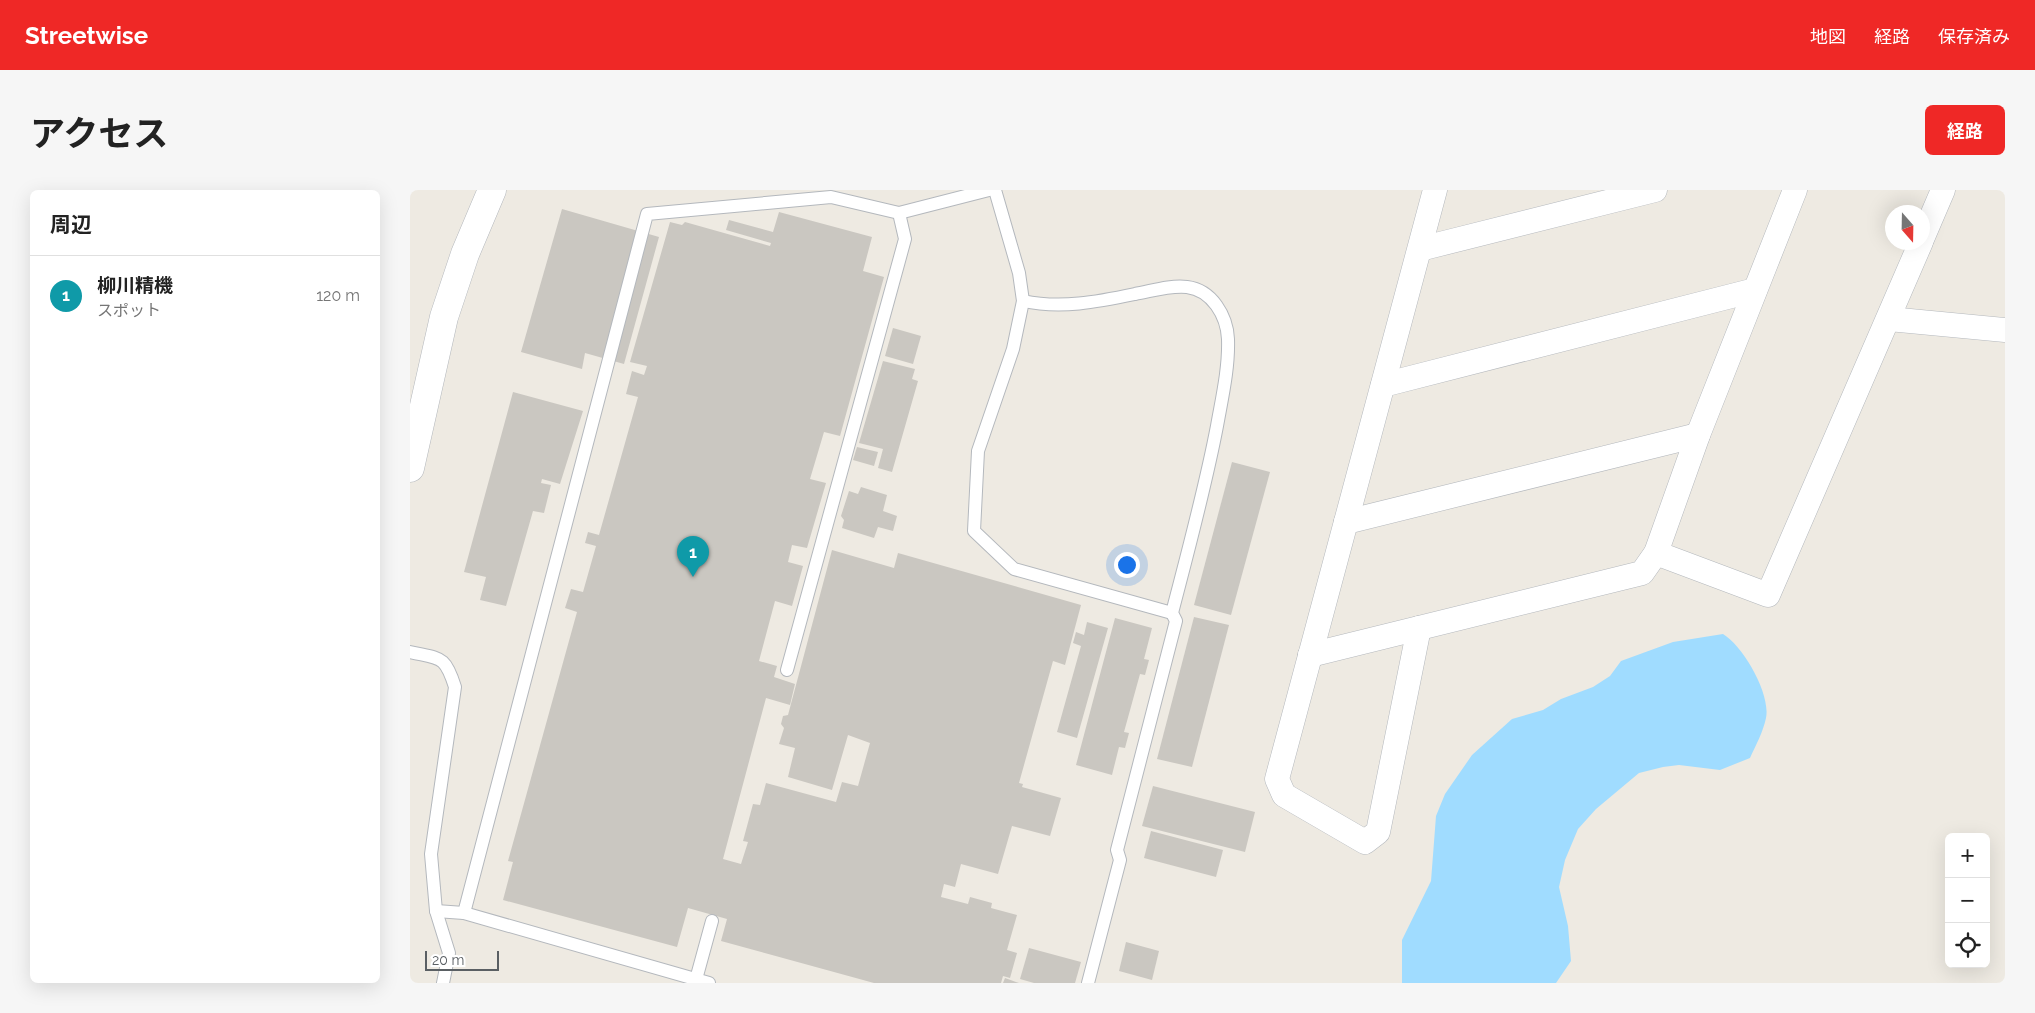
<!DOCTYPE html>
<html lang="ja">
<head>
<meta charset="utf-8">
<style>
  :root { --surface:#fff; --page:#f6f6f6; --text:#222; --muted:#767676; --line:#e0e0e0; --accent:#ef2826 }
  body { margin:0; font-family:Raleway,"Noto Sans JP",sans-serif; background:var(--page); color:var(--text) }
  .controls { position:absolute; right:15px; bottom:15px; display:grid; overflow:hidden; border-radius:8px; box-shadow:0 5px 20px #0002 }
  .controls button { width:45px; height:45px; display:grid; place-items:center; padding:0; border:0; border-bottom:1px solid var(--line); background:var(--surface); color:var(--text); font:25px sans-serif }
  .compass { position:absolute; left:1475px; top:15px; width:45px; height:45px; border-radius:50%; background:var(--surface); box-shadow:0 5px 20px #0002; rotate:160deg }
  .scale { position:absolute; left:15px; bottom:12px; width:74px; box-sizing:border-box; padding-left:5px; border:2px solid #5a5f63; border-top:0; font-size:14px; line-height:18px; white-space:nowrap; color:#5a5f63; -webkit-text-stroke:4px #fff; paint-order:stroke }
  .you { position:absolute; left:716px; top:374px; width:18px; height:18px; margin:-12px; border:4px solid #fff; border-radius:50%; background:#1a73e8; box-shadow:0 0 0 8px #1a73e833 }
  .badge { display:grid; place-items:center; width:32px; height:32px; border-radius:50%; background:var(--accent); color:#fff; font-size:16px; font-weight:700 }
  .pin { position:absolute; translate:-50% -41px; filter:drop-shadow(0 1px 2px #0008) }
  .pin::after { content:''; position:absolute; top:26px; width:18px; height:15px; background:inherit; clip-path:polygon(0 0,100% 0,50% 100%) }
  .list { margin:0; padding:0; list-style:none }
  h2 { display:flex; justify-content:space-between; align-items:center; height:65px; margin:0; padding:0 20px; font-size:21px }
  h2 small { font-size:16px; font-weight:400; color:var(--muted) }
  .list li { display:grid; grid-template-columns:32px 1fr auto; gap:15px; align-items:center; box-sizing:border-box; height:80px; padding:0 20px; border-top:1px solid var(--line) }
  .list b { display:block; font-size:19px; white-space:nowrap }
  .list p { margin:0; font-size:16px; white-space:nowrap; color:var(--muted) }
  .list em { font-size:16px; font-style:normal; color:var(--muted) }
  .icon { flex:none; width:28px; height:28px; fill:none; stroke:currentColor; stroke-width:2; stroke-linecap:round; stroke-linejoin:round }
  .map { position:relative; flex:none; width:1595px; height:793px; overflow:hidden; border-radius:8px }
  header { display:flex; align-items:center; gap:30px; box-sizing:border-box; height:70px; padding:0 25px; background:var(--accent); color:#fff }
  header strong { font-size:24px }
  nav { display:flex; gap:28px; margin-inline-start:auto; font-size:18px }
  .intro { display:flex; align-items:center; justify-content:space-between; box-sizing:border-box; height:120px; padding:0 30px }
  h1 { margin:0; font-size:35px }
  .button { padding:12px 22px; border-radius:8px; background:var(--accent); color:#fff; font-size:18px; font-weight:700 }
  main { display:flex; gap:30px; padding:0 30px }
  aside { flex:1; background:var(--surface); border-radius:8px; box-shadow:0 5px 20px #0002 }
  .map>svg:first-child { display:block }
  .water { fill:#a0dcff }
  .building { fill:#cac7c1 }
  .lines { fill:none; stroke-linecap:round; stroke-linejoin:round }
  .service-casing { stroke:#b4b8bd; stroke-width:14 }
  .minor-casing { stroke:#b4b8bd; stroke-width:25 }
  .tertiary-casing { stroke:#b4b8bd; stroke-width:29 }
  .service { stroke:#fff; stroke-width:12 }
  .minor { stroke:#fff; stroke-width:24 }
  .tertiary { stroke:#fff; stroke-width:28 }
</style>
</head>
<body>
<header>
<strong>Streetwise</strong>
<nav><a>地図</a><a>経路</a><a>保存済み</a></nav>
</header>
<div class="intro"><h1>アクセス</h1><a class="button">経路</a></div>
<main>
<aside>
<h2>周辺<small></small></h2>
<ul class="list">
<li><span class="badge" style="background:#0f9aa8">1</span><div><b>柳川精機</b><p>スポット</p></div><em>120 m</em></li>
</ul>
</aside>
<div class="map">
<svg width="1595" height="793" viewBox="0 0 1595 793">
  <rect width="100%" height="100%" fill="#eeeae2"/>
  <!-- water -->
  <path class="water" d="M1313,444c20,12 48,60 43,84 -3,14 -10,27 -16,40l-30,12 -41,-5 -16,2 -24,6 -43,36 -18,20 -13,31 -6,27 9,39 3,35 -15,22h-154v-43l29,-59 5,-65 9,-22 27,-39 40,-36 31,-9 18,-11 32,-12 17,-11 11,-15 52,-19z"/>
  <!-- building -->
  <g class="building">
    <polygon points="152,19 249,47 214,174 175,163 172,179 111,162"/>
    <polygon points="369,22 462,47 453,81 474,87 430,246 414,242 400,289 416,293 397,358 382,355 378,372 393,376 382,416 365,411 349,471 367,476 364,487 385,494 380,515 356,508 313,669 331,674 338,652 333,651 343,614 350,615 356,593 426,612 432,592 448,596 460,553 438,545 422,600 378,587 385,558 369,554 374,538 371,534 373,526 378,525 422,360 484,378 488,363 671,415 655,475 643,471 609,593 613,594 612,597 651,608 640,646 602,636 588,684 551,674 545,697 534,694 531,707 558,714 560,707 582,713 581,718 607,725 597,760 607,763 600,788 593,786 591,793 464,793 311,751 317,729 278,718 267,757 93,710 103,672 98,671 167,422 155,418 161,399 173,402 186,356 175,353 178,342 189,345 228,207 216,204 222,181 234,185 237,176 220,172 260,32 272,35 275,32 360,56 361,53 316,40 319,30 363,42"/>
    <polygon points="483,138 511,146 503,174 475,166"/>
    <polygon points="473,171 505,179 502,189 508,191 482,282 468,278 473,259 449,253"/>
    <polygon points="103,202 173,221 150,294 132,289 131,293 141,295 134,323 123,321 96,416 70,410 76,387 54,382"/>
    <polygon points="447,257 468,262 464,276 443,270"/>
    <polygon points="822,272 860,282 821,425 784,415"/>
    <polygon points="451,297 477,305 473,321 487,326 483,341 468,337 464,348 432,338 434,330 431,326 439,301 448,304"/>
    <polygon points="784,427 819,435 782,577 747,569"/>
    <polygon points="705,428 742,438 734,469 739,470 735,485 730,484 714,542 719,543 715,558 709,557 702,585 666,575"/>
    <polygon points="677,432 698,438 667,548 647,542 671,456 663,453 666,442 674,445"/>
    <polygon points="743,596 845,622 835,662 732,636"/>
    <polygon points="741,641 813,660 806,687 734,668"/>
    <polygon points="716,752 749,761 742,790 709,781"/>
    <polygon points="619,758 671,772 665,793 624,793 610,789"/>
    <polygon points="595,788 609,793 593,793"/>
  </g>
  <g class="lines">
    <!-- service casing -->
    <g class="service-casing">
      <g id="service">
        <polyline points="585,0 609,83 613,111 603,159 568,261 564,341 604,379 762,423"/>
        <path d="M613,111c38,8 74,1 112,-7 17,-3 35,-9 52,-7 25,3 40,29 41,52 1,29 -6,59 -11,87 -12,63 -29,125 -45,187l4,8 -59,229 3,10 -32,123"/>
        <path d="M0,462c31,7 35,3 45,35l-24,167 5,57 13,42 -6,30"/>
        <polyline points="377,480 495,49 489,23"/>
        <polyline points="26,721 54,723 299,793"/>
        <polyline points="54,723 237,24 421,7 489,23 579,0"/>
        <polyline points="285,793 302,731"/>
      </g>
    </g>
    <!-- minor casing -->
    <g class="minor-casing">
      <g id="minor">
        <polyline points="1512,49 1533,0"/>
        <polyline points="1010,59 1245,0"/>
        <polyline points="1479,129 1595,140"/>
        <polyline points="973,195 1345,100"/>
        <polyline points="936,332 1288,245"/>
        <polyline points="1246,363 1358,405 1511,52"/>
        <polyline points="1009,438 968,642 955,652 874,605 867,589 1025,0"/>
        <polyline points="900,465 1232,383 1246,363 1288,245 1385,0"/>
      </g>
    </g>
    <!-- tertiary casing -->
    <g class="tertiary-casing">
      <polyline id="tertiary" points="0,278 34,127 55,64 82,0"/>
    </g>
    <!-- service -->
    <use href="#service" class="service"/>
    <!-- minor -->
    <use href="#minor" class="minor"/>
    <!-- tertiary -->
    <use href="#tertiary" class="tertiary"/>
  </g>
</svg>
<div class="controls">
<button>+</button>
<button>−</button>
<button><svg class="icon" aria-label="locate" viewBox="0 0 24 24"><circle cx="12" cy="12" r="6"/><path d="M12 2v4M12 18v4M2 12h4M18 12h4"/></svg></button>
</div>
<svg class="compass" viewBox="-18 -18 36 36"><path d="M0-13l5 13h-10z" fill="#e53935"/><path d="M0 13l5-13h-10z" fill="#767676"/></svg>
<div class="scale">20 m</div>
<div class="you"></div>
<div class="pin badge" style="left:283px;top:387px;background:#0f9aa8">1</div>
</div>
</main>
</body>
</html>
